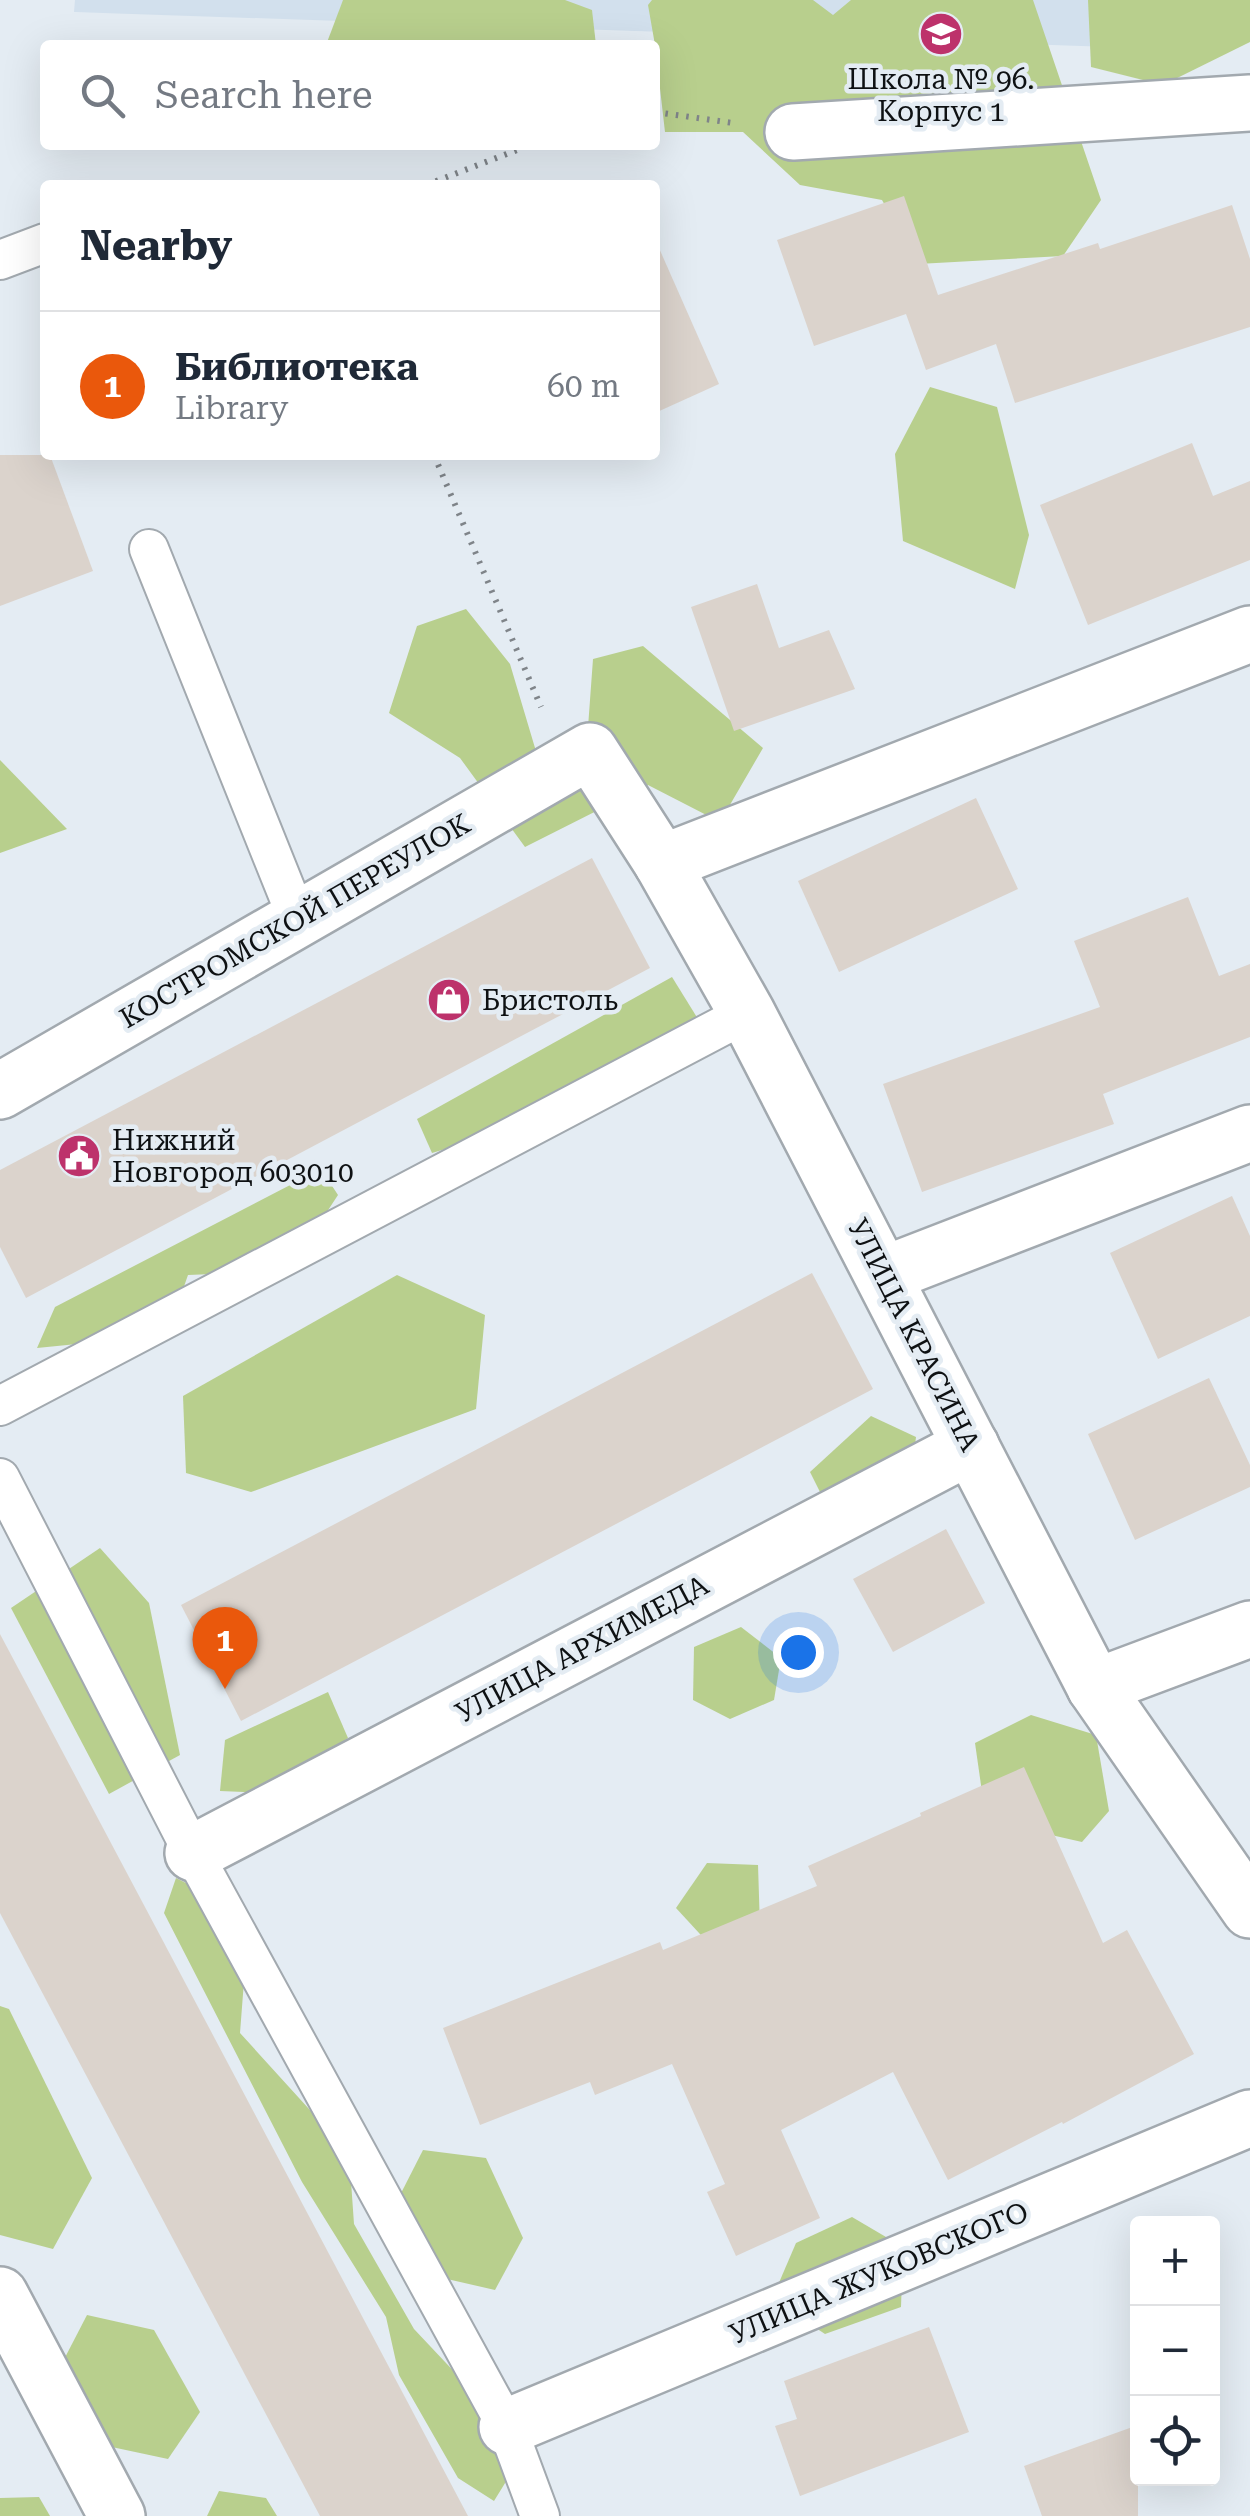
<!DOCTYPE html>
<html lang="en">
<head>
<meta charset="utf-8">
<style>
  :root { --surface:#fff; --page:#f6f6f7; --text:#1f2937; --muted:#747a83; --line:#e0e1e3; --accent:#ea580c }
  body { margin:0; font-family:"Roboto Serif",serif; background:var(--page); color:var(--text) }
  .controls { position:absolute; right:30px; bottom:30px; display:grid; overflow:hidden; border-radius:10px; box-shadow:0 10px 40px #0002 }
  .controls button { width:90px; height:90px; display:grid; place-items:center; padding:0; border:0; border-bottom:2px solid var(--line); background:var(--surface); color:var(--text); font:50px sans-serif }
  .you { position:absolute; left:798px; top:1652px; width:35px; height:35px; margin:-25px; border:8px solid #fff; border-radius:50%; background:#1a73e8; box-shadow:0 0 0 15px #1a73e833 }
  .badge { display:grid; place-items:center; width:65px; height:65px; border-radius:50%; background:var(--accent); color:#fff; font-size:32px; font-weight:700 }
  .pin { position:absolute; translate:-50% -82px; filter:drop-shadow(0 2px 5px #0008) }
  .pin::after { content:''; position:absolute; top:52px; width:35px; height:30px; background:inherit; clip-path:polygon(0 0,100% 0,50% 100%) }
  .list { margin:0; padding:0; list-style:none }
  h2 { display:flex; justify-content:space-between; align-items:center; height:130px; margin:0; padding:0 40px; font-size:42px }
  h2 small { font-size:32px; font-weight:400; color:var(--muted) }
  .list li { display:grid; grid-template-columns:65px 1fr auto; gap:30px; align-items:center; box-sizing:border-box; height:150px; padding:0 40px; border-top:2px solid var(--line) }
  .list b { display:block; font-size:38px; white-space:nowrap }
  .list p { margin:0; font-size:32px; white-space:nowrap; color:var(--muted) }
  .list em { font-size:32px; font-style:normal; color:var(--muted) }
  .icon { flex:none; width:55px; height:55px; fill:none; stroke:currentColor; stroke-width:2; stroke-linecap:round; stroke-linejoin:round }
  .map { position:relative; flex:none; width:1250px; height:2516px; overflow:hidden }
  .search { position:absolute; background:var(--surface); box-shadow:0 10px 40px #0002; left:40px; top:40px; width:620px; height:110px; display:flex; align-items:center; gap:25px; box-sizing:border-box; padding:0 35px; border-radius:10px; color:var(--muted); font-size:38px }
  .panel { position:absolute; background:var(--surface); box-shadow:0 10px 40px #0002; left:40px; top:180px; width:620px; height:280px; border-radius:10px }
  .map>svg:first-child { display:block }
  .built { fill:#d2e0ed }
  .green { fill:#b8cf8d }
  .building { fill:#dbd3cc }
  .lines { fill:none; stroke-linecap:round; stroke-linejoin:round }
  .lane-casing { stroke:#a2a9af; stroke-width:42 }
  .street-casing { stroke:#a2a9af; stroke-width:60 }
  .path { stroke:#7f8489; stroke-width:6; stroke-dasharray:2.5 8; stroke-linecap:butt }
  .lane { stroke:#fff; stroke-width:38 }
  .street { stroke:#fff; stroke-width:55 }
  .labels { text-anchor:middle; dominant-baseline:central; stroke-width:9; stroke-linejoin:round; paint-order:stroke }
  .poi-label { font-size:28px; fill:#0e1113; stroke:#e4ecf3; text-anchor:start }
  .street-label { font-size:28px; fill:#0e1113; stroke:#e4ecf3 }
</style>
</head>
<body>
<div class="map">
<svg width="1250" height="2516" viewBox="0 0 1250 2516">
  <rect width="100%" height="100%" fill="#e4ecf3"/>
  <!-- built -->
  <polygon class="built" points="75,0 1138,0 1139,48 74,12"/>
  <!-- green -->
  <g class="green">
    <polygon points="343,0 565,0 592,10 596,45 326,45"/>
    <polygon points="652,0 813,0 833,15 851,0 1033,0 1101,200 1063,256 918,264 882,200 800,185 743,132 665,132 655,45 648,5"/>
    <polygon points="1088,0 1250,0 1250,42 1163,85 1091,67"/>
    <polygon points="930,387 997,407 1029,535 1015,589 903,541 895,454"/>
    <polygon points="466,609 510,664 538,758 587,741 593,659 643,646 763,748 720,822 648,785 525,847 460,758 389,713 417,626"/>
    <polygon points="0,760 67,829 0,853"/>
    <polygon points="672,977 698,1019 628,1094 432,1153 417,1119"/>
    <polygon points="321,1169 338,1195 288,1271 188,1275 167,1335 37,1348 55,1307"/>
    <polygon points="397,1275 485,1315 476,1409 251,1492 186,1473 183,1396"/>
    <polygon points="871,1416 916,1437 909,1496 839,1530 810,1472"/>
    <polygon points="100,1548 149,1603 180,1755 109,1794 11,1608"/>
    <polygon points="741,1627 781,1658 774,1700 730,1719 693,1700 694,1647"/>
    <polygon points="328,1692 348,1738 270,1793 220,1791 225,1740"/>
    <polygon points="1031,1715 1096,1735 1109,1811 1082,1842 986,1820 975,1743"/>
    <polygon points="707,1863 758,1865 760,1928 711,1946 676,1908"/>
    <polygon points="176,1878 212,1896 245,1968 240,2033 349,2153 354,2224 414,2329 494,2414 513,2470 494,2501 458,2478 399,2375 386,2317 302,2182 164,1913"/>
    <polygon points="0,2006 9,2009 92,2178 53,2249 0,2235"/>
    <polygon points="423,2150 486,2158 523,2238 495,2290 434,2276 395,2205"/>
    <polygon points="852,2217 903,2247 901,2307 825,2334 772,2299 796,2243"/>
    <polygon points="87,2315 154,2330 200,2412 168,2459 93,2443 58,2371"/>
    <polygon points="219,2491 266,2498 277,2516 207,2516"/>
    <polygon points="39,2497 50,2516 0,2516 0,2498"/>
  </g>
  <!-- building -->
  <g class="building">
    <polygon points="904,196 938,295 1098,243 1100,249 1232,205 1250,259 1250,327 1015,403 996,344 926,370 906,314 814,346 777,240"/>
    <polygon points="655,239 719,384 655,413"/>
    <polygon points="1192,443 1213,496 1250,481 1250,560 1088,625 1040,505"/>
    <polygon points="0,455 50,455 93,571 0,606"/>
    <polygon points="757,584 779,648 829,630 855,689 734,731 691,607"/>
    <polygon points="976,798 1018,889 839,972 798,881"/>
    <polygon points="592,858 650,968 26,1298 0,1247 0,1170"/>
    <polygon points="1188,897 1219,976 1250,964 1250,1037 1103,1094 1114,1124 922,1192 883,1084 1100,1007 1074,941"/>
    <polygon points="1232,1196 1250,1236 1250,1316 1158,1359 1110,1253"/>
    <polygon points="812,1273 873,1389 241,1721 181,1605"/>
    <polygon points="1209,1378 1250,1465 1250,1487 1135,1540 1088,1434"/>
    <polygon points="946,1529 985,1603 893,1652 853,1579"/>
    <polygon points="0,1634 223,2054 468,2516 320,2516 0,1913"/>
    <polygon points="1024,1767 1103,1943 1127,1930 1194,2054 1063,2124 1062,2122 948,2180 893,2072 781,2130 820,2218 736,2256 707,2192 725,2184 672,2064 595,2095 590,2082 480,2125 443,2028 660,1942 663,1950 817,1886 808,1866 921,1816 920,1813"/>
    <polygon points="929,2327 969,2432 800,2496 775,2426 797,2419 784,2381"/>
    <polygon points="1138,2425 1138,2516 1042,2516 1024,2466"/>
  </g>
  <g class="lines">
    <!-- lane casing -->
    <g class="lane-casing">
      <g id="lane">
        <polyline points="0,260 45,243"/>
        <polyline points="149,549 298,920"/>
        <polyline points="0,1406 747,1013"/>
        <polyline points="0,1478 193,1853 507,2427 540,2516"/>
      </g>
    </g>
    <!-- street casing -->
    <g class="street-casing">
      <g id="street">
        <polyline points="793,132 1250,103"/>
        <polyline points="662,863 1250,634"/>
        <polyline points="0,1091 590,751 662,863 747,1013 1095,1687 1250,1910"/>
        <polyline points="883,1275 1250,1133"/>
        <polyline points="1095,1687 1250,1629"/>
        <polyline points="193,1853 971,1446"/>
        <polyline points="0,2295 117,2516"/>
        <polyline points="507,2427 1250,2118"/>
      </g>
    </g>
    <!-- path -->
    <g class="path">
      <polyline points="655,112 733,123"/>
      <polyline points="426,185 530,145"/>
      <polyline points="434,455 541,707"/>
    </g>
    <!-- lane -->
    <use href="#lane" class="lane"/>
    <!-- street -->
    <use href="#street" class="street"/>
  </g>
  <!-- icons -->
  <defs>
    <g id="school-disc" transform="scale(2.25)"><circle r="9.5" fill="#bd326b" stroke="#e4ecf3"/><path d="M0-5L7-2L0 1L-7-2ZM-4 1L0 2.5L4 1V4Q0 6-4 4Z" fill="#fff"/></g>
    <g id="shop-disc" transform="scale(2.25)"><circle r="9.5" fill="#bd326b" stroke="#e4ecf3"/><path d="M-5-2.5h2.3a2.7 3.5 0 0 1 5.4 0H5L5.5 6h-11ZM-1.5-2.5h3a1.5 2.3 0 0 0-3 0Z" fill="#fff"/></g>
    <g id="civic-disc" transform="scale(2.25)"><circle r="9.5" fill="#bd326b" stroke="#e4ecf3"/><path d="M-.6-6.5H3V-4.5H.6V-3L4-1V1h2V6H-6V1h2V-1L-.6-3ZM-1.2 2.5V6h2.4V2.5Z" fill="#fff"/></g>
  </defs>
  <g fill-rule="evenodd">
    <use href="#school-disc" x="941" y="34"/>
    <use href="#shop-disc" x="449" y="1000"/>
    <use href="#civic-disc" x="79" y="1156"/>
  </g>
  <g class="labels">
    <!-- poi labels -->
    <g class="poi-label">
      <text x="941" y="79" text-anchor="middle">Школа № 96.<tspan x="941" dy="32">Корпус 1</tspan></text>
      <text x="482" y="1000">Бристоль</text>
      <text x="112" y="1140">Нижний<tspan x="112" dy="32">Новгород 603010</tspan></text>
    </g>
    <!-- street labels -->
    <g class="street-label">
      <text transform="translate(295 921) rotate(-30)">КОСТРОМСКОЙ ПЕРЕУЛОК</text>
      <text transform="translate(914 1335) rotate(63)">УЛИЦА КРАСИНА</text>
      <text transform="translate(582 1649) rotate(-28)">УЛИЦА АРХИМЕДА</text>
      <text transform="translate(879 2273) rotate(-23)">УЛИЦА ЖУКОВСКОГО</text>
    </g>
  </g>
</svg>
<div class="controls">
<button>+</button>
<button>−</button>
<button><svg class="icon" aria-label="locate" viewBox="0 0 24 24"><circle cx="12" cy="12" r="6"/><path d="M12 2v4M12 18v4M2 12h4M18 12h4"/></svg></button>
</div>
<div class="you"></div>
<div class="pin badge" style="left:225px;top:1689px">1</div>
<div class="search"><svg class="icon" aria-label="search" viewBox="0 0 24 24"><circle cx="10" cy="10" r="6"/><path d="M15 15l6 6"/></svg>Search here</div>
<section class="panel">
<h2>Nearby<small></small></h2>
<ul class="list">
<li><span class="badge">1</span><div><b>Библиотека</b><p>Library</p></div><em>60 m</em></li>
</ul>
</section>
</div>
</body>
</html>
